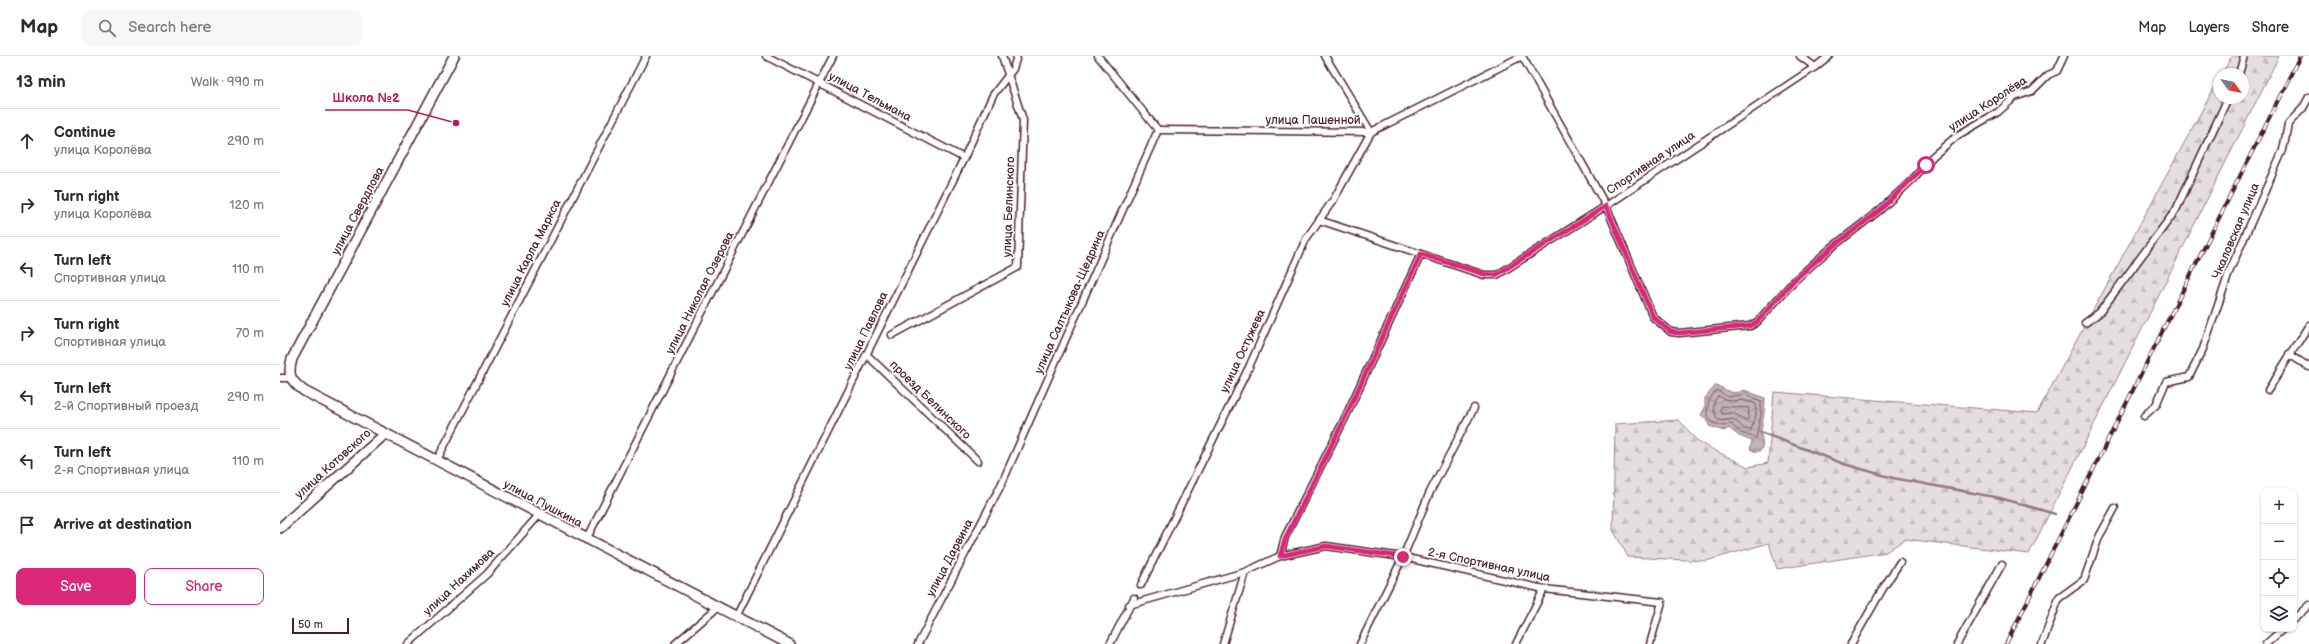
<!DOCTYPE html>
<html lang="en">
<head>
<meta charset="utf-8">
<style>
  :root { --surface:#fff; --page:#f7f7f7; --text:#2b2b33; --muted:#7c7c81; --line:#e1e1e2; --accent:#db2777 }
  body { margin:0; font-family:"Balsamiq Sans",sans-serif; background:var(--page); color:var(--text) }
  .controls { position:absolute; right:12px; bottom:12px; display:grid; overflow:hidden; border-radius:8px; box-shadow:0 1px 3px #0004 }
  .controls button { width:36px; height:36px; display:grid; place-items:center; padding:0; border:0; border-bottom:1px solid var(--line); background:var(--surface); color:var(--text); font:20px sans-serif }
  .compass { position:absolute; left:1933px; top:12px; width:36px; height:36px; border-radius:50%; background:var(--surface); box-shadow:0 1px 3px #0004; rotate:123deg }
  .scale { position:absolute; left:12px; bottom:10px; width:57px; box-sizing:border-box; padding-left:4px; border:2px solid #4a1f2b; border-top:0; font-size:11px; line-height:14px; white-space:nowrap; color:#4a1f2b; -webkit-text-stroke:3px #fff; paint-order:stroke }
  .stop { position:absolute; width:12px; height:12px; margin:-9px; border:3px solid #db2777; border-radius:50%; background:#fff }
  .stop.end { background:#db2777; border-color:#fff; box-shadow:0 1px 4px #0008 }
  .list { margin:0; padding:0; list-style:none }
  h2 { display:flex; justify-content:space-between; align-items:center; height:52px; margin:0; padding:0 16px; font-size:17px }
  h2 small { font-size:13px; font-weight:400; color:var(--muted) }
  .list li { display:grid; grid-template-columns:26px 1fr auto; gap:12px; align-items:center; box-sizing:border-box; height:64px; padding:0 16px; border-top:1px solid var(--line) }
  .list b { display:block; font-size:15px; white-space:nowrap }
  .list p { margin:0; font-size:13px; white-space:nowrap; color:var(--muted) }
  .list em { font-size:13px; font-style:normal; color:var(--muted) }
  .actions { display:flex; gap:8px; padding:12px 16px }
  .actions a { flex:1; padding:9px 0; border:1px solid var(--accent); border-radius:8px; text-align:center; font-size:14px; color:var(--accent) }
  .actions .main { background:var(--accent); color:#fff }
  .icon { flex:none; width:22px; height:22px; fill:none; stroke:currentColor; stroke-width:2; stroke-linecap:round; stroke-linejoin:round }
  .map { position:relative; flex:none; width:2029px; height:588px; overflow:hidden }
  header { display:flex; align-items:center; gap:24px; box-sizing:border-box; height:56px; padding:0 20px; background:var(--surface); border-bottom:1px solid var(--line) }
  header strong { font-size:19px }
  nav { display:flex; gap:22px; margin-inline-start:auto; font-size:14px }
  .search { width:280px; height:36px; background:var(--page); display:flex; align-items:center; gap:10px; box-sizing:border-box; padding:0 14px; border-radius:8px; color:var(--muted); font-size:15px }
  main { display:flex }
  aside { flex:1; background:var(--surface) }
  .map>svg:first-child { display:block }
  .forest { fill:url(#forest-firs); stroke:#987e86 }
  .water { fill:url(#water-waves); stroke:#91787e }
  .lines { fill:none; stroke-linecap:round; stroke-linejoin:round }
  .shore { stroke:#7a5a63; stroke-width:1 }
  .stream { stroke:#91787e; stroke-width:2.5 }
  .minor-casing { stroke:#4a1f2b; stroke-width:9 }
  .secondary-casing { stroke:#4a1f2b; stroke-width:12 }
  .minor { stroke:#fff; stroke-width:6 }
  .secondary { stroke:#fff; stroke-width:9 }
  .rail-casing { stroke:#4a1f2b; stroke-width:4 }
  .rail { stroke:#fff; stroke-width:2.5; stroke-dasharray:8; stroke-linecap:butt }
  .route { stroke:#db2777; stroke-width:5 }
  .labels { text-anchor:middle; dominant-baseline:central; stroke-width:3.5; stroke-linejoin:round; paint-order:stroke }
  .street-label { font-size:12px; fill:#4a1f2b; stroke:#fff }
  .leader { fill:none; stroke:#c2185b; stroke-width:1.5 }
  .callout-dot { fill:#c2185b; stroke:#fff; stroke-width:1.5 }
  .callout-label { font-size:13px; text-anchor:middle; font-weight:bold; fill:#c2185b; stroke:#fff; stroke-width:3.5; stroke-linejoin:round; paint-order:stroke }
</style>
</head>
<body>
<header>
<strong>Map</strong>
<div class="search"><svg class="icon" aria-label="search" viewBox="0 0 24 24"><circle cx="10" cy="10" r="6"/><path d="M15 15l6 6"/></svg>Search here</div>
<nav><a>Map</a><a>Layers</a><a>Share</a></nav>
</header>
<main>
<aside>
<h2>13 min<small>Walk · 990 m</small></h2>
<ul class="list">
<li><svg class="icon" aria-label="ahead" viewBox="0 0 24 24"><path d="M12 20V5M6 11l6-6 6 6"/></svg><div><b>Continue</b><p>улица Королёва</p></div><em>290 m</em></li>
<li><svg class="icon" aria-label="right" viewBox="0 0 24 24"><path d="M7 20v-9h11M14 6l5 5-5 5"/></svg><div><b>Turn right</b><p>улица Королёва</p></div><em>120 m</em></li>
<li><svg class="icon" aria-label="left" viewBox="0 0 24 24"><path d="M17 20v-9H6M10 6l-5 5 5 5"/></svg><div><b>Turn left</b><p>Спортивная улица</p></div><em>110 m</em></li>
<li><svg class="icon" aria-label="right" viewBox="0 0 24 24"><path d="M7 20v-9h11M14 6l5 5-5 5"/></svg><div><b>Turn right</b><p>Спортивная улица</p></div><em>70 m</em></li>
<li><svg class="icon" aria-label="left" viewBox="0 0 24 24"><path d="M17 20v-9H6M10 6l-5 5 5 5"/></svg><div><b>Turn left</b><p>2-й Спортивный проезд</p></div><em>290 m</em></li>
<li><svg class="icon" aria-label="left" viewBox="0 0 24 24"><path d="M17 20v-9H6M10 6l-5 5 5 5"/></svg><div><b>Turn left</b><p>2-я Спортивная улица</p></div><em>110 m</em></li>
<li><svg class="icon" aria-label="arrive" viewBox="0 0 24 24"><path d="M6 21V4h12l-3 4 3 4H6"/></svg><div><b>Arrive at destination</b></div></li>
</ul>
<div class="actions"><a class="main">Save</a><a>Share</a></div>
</aside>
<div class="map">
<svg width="2029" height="588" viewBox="0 0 2029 588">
  <defs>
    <pattern id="forest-firs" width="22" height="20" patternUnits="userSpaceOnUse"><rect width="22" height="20" fill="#e5dee0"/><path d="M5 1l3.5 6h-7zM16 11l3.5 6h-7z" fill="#c6bec0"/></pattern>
    <pattern id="water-waves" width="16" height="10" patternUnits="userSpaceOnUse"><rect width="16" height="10" fill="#c1b3b6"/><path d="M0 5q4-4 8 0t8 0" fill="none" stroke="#9f9194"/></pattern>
  </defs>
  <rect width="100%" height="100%" fill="#fff"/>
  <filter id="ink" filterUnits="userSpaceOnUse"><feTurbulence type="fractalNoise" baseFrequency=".025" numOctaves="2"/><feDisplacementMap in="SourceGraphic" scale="8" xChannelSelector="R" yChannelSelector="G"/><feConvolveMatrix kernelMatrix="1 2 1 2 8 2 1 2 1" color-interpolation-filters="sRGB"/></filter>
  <g filter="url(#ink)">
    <!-- forest -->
    <polygon class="forest" points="1952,0 1999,0 1749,498 1625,483 1606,496 1497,513 1489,487 1426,505 1348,501 1333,474 1335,368 1399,364 1418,386 1468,411 1488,407 1494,336 1757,357 1939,23 1939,42 1963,42 1963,18 1942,18"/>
    <!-- water -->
    <path class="water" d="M1436,329c11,5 16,11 28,5l21,8c0,12 -2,21 -4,33 -1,7 4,11 0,19l-5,2 -6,-3 2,-8 -13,-5 -10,-8 -5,3 -15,-5 -2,-7 -6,-4 4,-7v-10z"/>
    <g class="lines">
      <!-- shore -->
      <g class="shore">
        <polygon points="1437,334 1448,341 1465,338 1481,345 1481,359 1476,382 1461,377 1451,368 1443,370 1432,367 1427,357 1429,344"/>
        <path d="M1438,340c18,10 22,0 38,8v11l-5,15 -6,-1 -12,-10 -11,2 -5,-2c-3,-8 -6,-16 1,-23z"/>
        <polygon points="1442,350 1469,352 1468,364 1466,365 1453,357 1442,358 1440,354"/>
      </g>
      <!-- stream -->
      <polyline class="stream" points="1480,376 1564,408 1613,422 1720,442 1775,458"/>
      <!-- minor casing -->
      <g class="minor-casing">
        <g id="minor">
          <polyline points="486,0 684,102"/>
          <polyline points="818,0 878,74"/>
          <polyline points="1242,0 1326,150 1373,261 1391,276 1399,277 1470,270 1477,266 1514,225 1551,192 1600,154 1633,123 1653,100 1678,79 1718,56 1735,41 1752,35 1768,19 1777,15 1784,0"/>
          <polyline points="1520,0 1535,11"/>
          <polyline points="1959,18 1964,0"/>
          <polyline points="878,74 1091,76 1242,0"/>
          <polyline points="1039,164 1204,219 1217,219 1326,150 1535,11 1549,0"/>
          <polyline points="1805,267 1819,257 1896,154 1948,42"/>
          <polyline points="612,279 738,211 743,64 722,0"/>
          <polyline points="2009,298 2029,311"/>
          <polyline points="587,299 698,405"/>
          <polyline points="0,322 10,322"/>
          <polyline points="1988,334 2029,269"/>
          <polyline points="1864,360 1876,349 1886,326 1909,321 1923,293 1950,214 2003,94 2008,68 2023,52 2029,41"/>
          <polyline points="157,404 366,0"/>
          <polyline points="306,484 553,0"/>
          <polyline points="1000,500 1005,481 1064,364 1141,198"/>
          <polyline points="861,529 969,311 1026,183 1054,143 1091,76 1045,0"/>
          <polyline points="849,549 965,516 1000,500 1046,490 1123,501 1264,533 1382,546 1370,588"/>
          <polyline points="456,561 684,102 713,39 733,13 737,0"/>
          <polyline points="2014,563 2029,549"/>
          <polyline points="128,588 207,518 259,459"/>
          <polyline points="395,588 438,551"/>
          <polyline points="638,588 722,427 878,74"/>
          <polyline points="830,588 854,542"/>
          <polyline points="943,588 965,516"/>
          <polyline points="1080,588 1123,501 1150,436 1194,352"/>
          <polyline points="1236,588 1264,533"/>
          <polyline points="1571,588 1602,534 1620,506"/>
          <polyline points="1677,588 1722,508"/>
          <polyline points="1762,588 1779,542 1804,524 1819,481 1835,452"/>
          <polyline points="1986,588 2003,573"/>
        </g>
      </g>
      <!-- secondary casing -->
      <g class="secondary-casing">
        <g id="secondary">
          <path d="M174,0l-162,303c-5,17 -1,22 12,32l485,253"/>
          <polyline points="0,472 105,378"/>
        </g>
      </g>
      <!-- minor -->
      <use href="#minor" class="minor"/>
      <!-- secondary -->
      <use href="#secondary" class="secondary"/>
      <!-- rail casing -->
      <g class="rail-casing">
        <polyline id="rail" points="1726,588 2020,0"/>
      </g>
      <!-- rail -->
      <use href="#rail" class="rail"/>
    </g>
  </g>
  <g class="lines" filter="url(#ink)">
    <!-- route -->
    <polyline class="route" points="1123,501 1046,490 1000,500 1006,481 1064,364 1141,198 1204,218 1216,219 1326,150 1373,261 1391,276 1399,277 1470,270 1477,266 1514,224 1551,192 1600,154 1646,109"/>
  </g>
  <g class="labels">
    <!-- street labels -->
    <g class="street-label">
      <text transform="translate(590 41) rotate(28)">улица Тельмана</text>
      <text transform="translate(1708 48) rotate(-33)">улица Королёва</text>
      <text x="1033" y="64">улица Пашенной</text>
      <text transform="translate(1371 107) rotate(-34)">Спортивная улица</text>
      <text transform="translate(729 151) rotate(-88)">улица Белинского</text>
      <text transform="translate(78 155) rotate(-62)">улица Свердлова</text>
      <text transform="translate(1956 175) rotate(-67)">Чкаловская улица</text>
      <text transform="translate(251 197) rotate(-63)">улица Карла Маркса</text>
      <text transform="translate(420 237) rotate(-63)">улица Николая Озерова</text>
      <text transform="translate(790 246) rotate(-66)">улица Салтыкова-Щедрина</text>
      <text transform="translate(586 275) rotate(-64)">улица Павлова</text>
      <text transform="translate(963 295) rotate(-65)">улица Остужева</text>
      <text transform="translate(650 344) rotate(44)">проезд Белинского</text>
      <text transform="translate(53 408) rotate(-42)">улица Котовского</text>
      <text transform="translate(263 448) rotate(28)">улица Пушкина</text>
      <text transform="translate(670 502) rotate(-62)">улица Дарвина</text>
      <text transform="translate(1209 509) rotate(12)">2-я Спортивная улица</text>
      <text transform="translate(179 526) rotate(-43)">улица Нахимова</text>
    </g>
  </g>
  <!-- callouts -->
  <path class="leader" d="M176 67L128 54H45"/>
  <circle class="callout-dot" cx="176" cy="67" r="4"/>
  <g class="callout-label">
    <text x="86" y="46">Школа №2</text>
  </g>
</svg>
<div class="controls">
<button>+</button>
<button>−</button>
<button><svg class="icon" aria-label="locate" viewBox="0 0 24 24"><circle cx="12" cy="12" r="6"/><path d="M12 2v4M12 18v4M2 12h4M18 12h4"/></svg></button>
<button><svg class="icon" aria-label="layers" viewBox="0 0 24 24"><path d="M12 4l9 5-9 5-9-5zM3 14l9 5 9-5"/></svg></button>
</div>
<svg class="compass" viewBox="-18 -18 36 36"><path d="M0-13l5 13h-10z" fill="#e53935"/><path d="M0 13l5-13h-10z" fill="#7c7c81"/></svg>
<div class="scale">50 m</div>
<div class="stop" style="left:1646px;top:109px"></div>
<div class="stop end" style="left:1123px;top:501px"></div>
</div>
</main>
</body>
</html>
